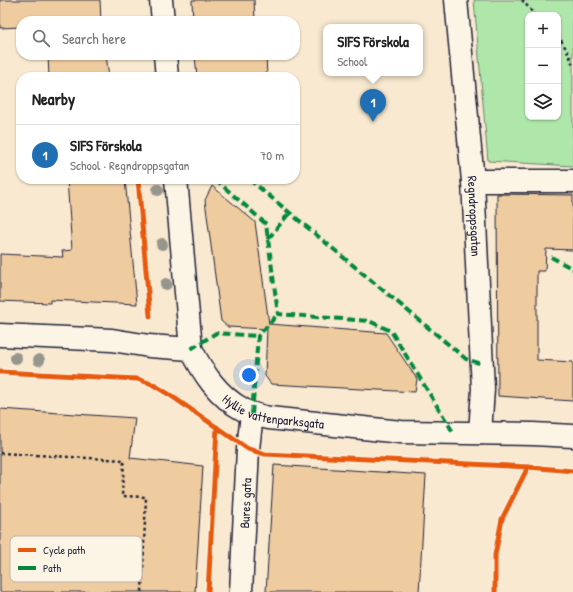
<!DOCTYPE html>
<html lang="en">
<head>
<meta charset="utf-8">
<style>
  :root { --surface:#fff; --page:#f2f2f2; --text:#222; --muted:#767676; --line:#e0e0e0; --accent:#1f6fb2 }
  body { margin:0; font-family:"Patrick Hand",sans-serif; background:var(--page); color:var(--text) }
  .controls { position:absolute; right:12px; top:12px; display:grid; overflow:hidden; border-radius:8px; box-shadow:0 1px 3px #0004 }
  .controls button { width:36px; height:36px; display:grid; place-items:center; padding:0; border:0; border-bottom:1px solid var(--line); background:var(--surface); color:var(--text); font:20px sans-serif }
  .you { position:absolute; left:249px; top:375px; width:14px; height:14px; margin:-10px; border:3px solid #fff; border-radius:50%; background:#1a73e8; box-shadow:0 0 0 6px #1a73e833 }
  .badge { display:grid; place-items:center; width:26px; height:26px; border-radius:50%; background:var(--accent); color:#fff; font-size:13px; font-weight:700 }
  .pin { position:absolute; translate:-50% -33px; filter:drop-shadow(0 1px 2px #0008) }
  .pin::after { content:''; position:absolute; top:21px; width:14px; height:12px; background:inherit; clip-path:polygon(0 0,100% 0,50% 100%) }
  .popup { position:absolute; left:323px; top:24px; width:100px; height:52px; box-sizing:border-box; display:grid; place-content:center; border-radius:8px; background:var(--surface); filter:drop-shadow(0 1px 3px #0005); font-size:13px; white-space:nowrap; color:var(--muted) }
  .popup b { font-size:15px; color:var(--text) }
  .popup::after { content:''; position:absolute; left:50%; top:100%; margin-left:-8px; border:8px solid transparent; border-top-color:var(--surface) }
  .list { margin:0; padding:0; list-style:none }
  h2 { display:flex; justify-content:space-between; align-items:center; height:52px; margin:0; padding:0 16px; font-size:17px }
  h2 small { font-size:13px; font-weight:400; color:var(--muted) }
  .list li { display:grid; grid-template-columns:26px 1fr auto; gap:12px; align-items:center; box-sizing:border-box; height:60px; padding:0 16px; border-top:1px solid var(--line) }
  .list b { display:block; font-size:15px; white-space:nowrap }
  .list p { margin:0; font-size:13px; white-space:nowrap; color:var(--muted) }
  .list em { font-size:13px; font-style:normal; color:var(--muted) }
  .icon { flex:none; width:22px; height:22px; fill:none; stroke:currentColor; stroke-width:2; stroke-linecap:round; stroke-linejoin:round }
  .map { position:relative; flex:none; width:573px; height:592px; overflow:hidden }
  .search { position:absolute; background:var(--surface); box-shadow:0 1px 3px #0004; left:16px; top:16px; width:284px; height:44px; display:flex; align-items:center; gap:10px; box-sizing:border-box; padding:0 14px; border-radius:16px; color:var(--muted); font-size:15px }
  .panel { position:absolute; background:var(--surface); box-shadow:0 1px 3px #0004; left:16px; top:72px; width:284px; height:112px; border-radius:16px }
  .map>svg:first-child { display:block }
  .green { fill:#afe6a9; stroke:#688472; fill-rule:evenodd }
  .building { fill:#eecc9f; stroke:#22223b }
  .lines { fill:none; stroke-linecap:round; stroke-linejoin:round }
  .minor-casing { stroke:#22223b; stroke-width:25 }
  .path { stroke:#22223b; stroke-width:2.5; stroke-dasharray:3 3; stroke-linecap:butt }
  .minor { stroke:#fcf5e5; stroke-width:22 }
  .quiet { stroke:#00873e; stroke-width:4; stroke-dasharray:8 4; stroke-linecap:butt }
  .cycleway-casing { stroke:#fcf5e5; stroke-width:8 }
  .cycleway { stroke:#e8590c; stroke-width:5 }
  .tree { fill:#96968d }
  .labels { text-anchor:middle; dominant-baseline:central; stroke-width:3; stroke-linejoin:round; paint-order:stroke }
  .street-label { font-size:13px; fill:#22223b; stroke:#fcf5e5 }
  .key { fill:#fcf5e5; stroke:#bbb6b2; stroke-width:1 }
  .key-label { font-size:11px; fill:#22223b }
</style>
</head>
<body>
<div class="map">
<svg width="573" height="592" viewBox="0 0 573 592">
  <rect width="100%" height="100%" fill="#f8e9d0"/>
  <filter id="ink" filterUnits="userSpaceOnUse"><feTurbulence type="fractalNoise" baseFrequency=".025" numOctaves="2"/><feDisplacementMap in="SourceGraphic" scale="8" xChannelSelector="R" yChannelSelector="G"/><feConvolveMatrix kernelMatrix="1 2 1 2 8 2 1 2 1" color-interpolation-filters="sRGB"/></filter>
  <g filter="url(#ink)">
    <!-- green -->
    <path class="green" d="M474,0h99v166l-85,-5zM528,15h30v102h-30z"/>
    <!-- building -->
    <g class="building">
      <polygon points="0,0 100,0 101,21 21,21 21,27 0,28"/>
      <polygon points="192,0 254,0 255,21 193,21"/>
      <polygon points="48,55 106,55 109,77 49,77"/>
      <polygon points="195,55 266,55 267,77 197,77"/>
      <polygon points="67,179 125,179 137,304 50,300 50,303 0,301 0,254 63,257 62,251 72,250"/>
      <polygon points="212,186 255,222 269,324 386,333 417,379 415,392 271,384 265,376 267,329 228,327 221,321 205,200"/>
      <polygon points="497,194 573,195 573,250 546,249 545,271 537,271 537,360 573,362 573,401 498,396"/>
      <polygon points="0,409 135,418 130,458 203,466 195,592 0,592"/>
      <polygon points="274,465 426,475 419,592 266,592"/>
    </g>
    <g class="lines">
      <!-- minor casing -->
      <g class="minor-casing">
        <g id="minor">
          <polyline points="161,0 163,21"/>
          <path id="s1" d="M456,0l17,181 10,208 -3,44"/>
          <polyline points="165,55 167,77"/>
          <polyline points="176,179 191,349"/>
          <polyline points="473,181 573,181"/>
          <path id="s2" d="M0,335l112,5 37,6 42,3c12,24 27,47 51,60 8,5 17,7 27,9l132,14 132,2 40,2"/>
          <path id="s3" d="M241,592l7,-143 4,-35"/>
        </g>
      </g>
      <!-- path -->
      <g class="path">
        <polyline points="522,0 535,15"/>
        <polyline points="558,35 569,54 573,66"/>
        <polyline points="0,453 124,460 122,496 146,497 142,592"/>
      </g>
      <!-- minor -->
      <use href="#minor" class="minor"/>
      <!-- quiet -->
      <g class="quiet">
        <polyline points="215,179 266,224 278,314 369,321 391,331 453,432"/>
        <polyline points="249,179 466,359 482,364"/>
        <polyline points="268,239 290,212"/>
        <polyline points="551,257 573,269"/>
        <polyline points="191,349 216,333 258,336"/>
        <polyline points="252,414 258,336 278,314"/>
      </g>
      <!-- cycleway casing -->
      <g class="cycleway-casing">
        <g id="cycleway">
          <polyline points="138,179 150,316"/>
          <polyline points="0,372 137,379 152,384 170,395 248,449 265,454 528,467 573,471"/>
          <polyline points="208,592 217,427"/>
          <polyline points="495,592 495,555 502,519 528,467"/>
        </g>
      </g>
      <!-- cycleway -->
      <use href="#cycleway" class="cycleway"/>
    </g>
    <!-- trees -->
    <g class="tree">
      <circle cx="158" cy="190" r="6"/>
      <circle cx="162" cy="244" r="6"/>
      <circle cx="166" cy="284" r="6"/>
      <circle cx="16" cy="358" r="6"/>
      <circle cx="39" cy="360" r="6"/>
    </g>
  </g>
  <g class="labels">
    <!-- street labels -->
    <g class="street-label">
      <text stroke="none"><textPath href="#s1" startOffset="217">Regndroppsgatan</textPath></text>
      <text stroke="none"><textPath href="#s2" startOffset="303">Hyllie vattenparksgata</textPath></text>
      <text stroke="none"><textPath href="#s3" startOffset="89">Bures gata</textPath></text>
    </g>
  </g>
  <!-- legend -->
  <rect x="10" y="536" width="132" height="46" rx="6" class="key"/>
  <rect x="18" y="548" width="18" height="4" fill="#e8590c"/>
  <rect x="18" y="566" width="18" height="4" fill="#00873e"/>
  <g class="key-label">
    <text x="43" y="554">Cycle path</text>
    <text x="43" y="572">Path</text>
  </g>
</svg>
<div class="controls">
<button>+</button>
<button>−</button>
<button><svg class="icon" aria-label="layers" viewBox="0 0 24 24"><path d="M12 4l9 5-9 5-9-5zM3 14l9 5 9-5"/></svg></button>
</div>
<div class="you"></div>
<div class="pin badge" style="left:373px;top:122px">1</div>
<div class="popup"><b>SIFS Förskola</b>School</div>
<div class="search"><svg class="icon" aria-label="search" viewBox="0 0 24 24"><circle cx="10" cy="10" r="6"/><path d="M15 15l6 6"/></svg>Search here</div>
<section class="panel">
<h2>Nearby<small></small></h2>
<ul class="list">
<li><span class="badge">1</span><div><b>SIFS Förskola</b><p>School · Regndroppsgatan</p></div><em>70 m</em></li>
</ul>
</section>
</div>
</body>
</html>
